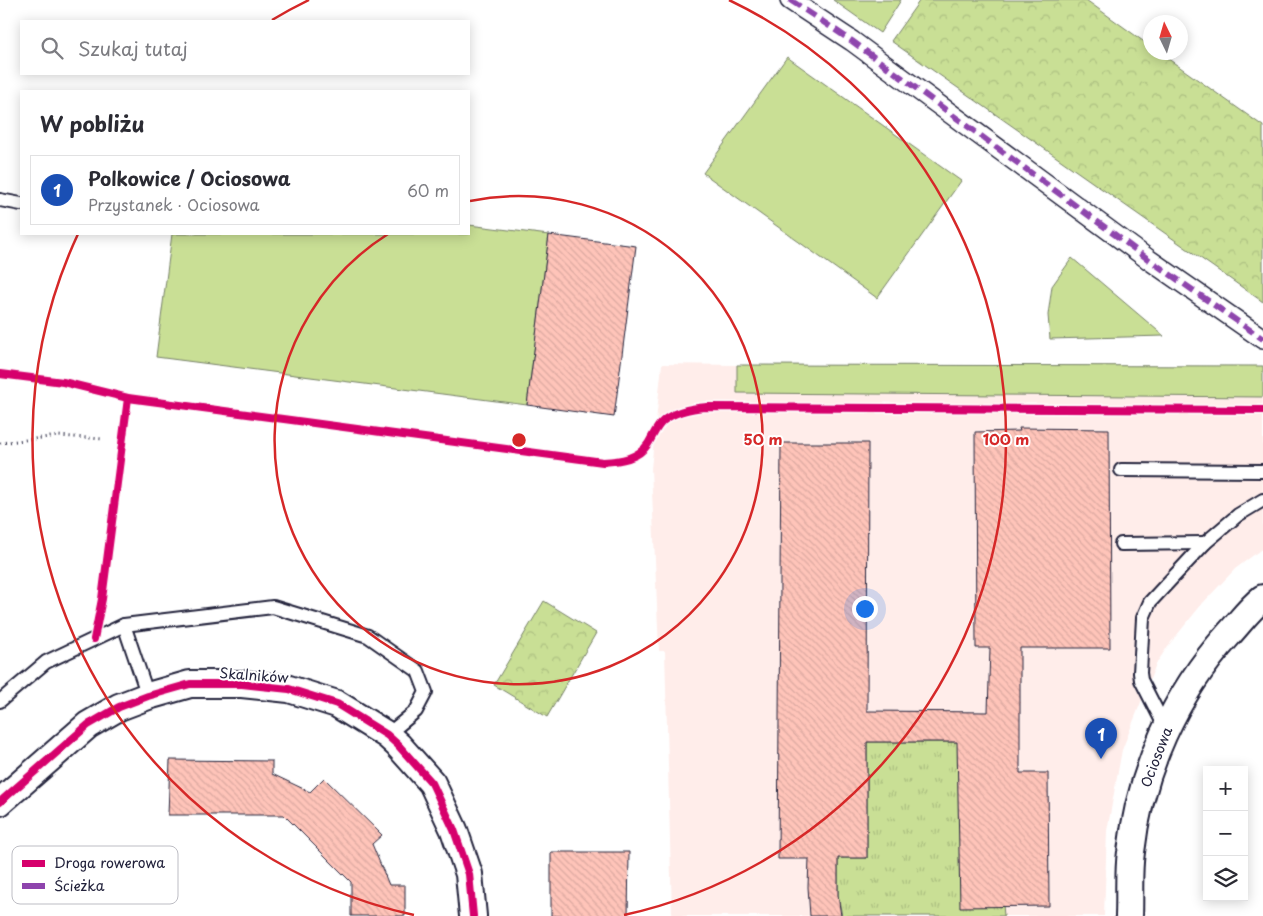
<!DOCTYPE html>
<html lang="pl">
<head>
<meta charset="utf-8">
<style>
  :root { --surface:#fff; --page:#f2f2f3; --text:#2b2b33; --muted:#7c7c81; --line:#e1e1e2; --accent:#d1495b }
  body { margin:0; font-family:"Playpen Sans",sans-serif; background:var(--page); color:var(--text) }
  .controls { position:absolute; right:15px; bottom:15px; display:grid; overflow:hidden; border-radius:0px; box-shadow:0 2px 12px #0003 }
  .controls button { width:45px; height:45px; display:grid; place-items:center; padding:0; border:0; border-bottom:1px solid var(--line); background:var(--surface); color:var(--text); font:25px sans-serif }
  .compass { position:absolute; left:1143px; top:15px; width:45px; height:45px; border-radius:50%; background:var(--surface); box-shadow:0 2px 12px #0003; rotate:355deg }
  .you { position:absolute; left:864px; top:608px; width:18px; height:18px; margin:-12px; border:4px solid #fff; border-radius:50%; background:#1a73e8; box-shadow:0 0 0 8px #1a73e833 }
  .badge { display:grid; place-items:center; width:32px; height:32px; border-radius:50%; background:var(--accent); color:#fff; font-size:16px; font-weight:700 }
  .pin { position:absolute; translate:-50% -41px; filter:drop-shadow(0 1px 2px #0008) }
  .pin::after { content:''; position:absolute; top:26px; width:18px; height:15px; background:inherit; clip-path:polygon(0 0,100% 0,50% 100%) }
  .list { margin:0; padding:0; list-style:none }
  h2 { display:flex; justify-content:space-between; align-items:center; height:65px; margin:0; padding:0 20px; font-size:21px }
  h2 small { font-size:16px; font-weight:400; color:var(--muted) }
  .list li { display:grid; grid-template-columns:32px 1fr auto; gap:15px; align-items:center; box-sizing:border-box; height:70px; margin:0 10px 10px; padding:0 10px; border:1px solid var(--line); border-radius:0px }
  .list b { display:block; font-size:19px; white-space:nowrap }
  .list p { margin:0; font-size:16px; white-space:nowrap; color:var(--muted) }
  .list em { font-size:16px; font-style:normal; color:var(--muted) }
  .icon { flex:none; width:28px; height:28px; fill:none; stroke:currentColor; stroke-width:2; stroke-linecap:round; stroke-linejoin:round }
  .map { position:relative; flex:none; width:1263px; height:916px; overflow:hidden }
  .search { position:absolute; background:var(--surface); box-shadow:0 2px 12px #0003; left:20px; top:20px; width:450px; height:55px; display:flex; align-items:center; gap:12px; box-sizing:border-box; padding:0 18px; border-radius:0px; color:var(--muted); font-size:19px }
  .panel { position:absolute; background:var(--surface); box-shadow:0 2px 12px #0003; left:20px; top:90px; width:450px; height:145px; border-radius:0px }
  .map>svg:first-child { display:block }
  .built { fill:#ffedea }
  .grass { fill:url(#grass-tufts); stroke:#768068 }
  .park { fill:url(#park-crowns); stroke:#768068 }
  .pitch { fill:#c9df95; stroke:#768068 }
  .building { fill:url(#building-back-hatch); stroke:#22223b }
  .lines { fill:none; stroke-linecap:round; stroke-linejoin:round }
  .service-casing { stroke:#22223b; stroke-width:16 }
  .pedestrian-casing { stroke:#22223b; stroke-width:22 }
  .minor-casing { stroke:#22223b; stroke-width:30 }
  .path { stroke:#22223b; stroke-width:3; stroke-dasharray:1 4; stroke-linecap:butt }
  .service { stroke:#fff; stroke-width:12 }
  .pedestrian { stroke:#fff; stroke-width:19 }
  .minor { stroke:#fff; stroke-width:26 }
  .quiet { stroke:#8e44ad; stroke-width:6; stroke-dasharray:12 6; stroke-linecap:butt }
  .cycleway-casing { stroke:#fff; stroke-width:11 }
  .cycleway { stroke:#d6006c; stroke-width:8 }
  .ring { fill:none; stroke:#d62828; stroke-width:2.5 }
  .labels { text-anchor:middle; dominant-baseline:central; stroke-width:4; stroke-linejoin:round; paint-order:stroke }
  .street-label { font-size:14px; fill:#22223b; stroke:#fff }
  .key { fill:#fff; stroke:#bdbdc4; stroke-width:1 }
  .key-label { font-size:14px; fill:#22223b }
  .centre { fill:#d62828; stroke:#fff; stroke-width:2.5 }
  .ring-label { font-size:15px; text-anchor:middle; font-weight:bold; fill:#d62828; stroke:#fff; stroke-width:4; stroke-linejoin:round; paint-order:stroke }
</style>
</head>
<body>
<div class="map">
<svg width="1263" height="916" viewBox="0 0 1263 916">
  <defs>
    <pattern id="grass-tufts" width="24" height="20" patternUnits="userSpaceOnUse" patternTransform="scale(1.25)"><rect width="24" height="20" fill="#c9df95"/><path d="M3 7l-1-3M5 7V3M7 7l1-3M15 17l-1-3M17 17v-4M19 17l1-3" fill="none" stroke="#acbf81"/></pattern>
    <pattern id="park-crowns" width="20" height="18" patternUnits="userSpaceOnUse" patternTransform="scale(1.25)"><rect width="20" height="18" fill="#c9df95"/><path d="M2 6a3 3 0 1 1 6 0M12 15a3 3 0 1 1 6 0" fill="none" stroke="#acbf81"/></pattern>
    <pattern id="building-back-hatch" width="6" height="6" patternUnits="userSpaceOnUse" patternTransform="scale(1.25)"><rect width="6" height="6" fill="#ffc4b9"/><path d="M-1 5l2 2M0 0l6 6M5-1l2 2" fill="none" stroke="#daa8a0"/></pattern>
  </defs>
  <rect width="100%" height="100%" fill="#fff"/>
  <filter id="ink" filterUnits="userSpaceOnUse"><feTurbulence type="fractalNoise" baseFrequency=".02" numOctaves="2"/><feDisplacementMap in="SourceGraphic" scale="10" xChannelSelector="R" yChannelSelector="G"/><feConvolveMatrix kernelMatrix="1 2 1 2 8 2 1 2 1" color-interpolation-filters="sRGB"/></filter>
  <g filter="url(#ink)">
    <!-- built -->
    <polygon class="built" points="662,364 737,365 1263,366 1263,548 1235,569 1202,604 1168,646 1156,664 1122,750 1107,831 1104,916 672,916 665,651 659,651 651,469"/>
    <!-- grass -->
    <polygon class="grass" points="867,742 989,742 1004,916 842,916 838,895 838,858 867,858"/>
    <!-- park -->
    <g class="park">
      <polygon points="920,0 1086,0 1150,46 1150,52 1160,53 1263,126 1263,302 891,41"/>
      <polygon points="544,601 596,633 547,717 494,685"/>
    </g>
    <!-- pitch -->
    <g class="pitch">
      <polygon points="833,0 901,0 880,33"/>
      <polygon points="787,57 961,181 877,298 703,173"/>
      <polygon points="469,225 549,235 527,405 156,357 172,234 469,234"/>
      <polygon points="1072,258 1164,336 1050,339 1048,315 1052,286"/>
      <polygon points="737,365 1263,366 1263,397 737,393"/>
    </g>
    <!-- building -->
    <g class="building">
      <polygon points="549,235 636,246 614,417 527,405"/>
      <polygon points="1019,428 1109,429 1110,648 1020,648 1020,773 1048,773 1049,906 960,907 957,742 867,742 867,858 838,858 838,895 841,916 810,916 808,887 809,859 778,859 781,443 868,443 867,711 988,712 990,648 976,648 975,432 1020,431"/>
      <polygon points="170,760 272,761 272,774 310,792 324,778 382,835 372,844 389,885 405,885 405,916 351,916 351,882 284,815 168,815"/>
      <polygon points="551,852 629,852 628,916 551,916"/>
    </g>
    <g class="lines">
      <!-- service casing -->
      <g class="service-casing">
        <g id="service">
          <polyline points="0,200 21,204"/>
          <polyline points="1121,470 1263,471"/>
          <polyline points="1121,544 1205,543"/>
          <polyline points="124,625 148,696"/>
          <polyline points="0,701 46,662 124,625 273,607 368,636 418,671 426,692 416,711 387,735"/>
          <polyline points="1165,727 1141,680 1140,673 1143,618 1150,602 1205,543 1238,515 1263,500"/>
        </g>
      </g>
      <!-- pedestrian casing -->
      <g class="pedestrian-casing">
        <polyline id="pedestrian" points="790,0 852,41 1148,259 1263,339"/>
      </g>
      <!-- minor casing -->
      <g class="minor-casing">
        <g id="minor">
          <polyline points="0,802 88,725 119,707 148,696 190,684 242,684 289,689 337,704 387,735 398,745 432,783 454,830 469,874 473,916"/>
          <path d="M1129,916c1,-21 -1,-43 2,-64 9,-81 44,-158 98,-218 11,-12 21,-26 34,-36"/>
        </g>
      </g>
      <!-- path -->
      <polyline class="path" points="0,443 58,436 104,439"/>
      <!-- service -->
      <use href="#service" class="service"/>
      <!-- pedestrian -->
      <use href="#pedestrian" class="pedestrian"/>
      <!-- minor -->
      <use href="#minor" class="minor"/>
      <!-- quiet -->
      <polyline class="quiet" points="790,0 852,41 1148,259 1263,339"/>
      <!-- cycleway casing -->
      <g class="cycleway-casing">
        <g id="cycleway">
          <path d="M0,374l63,8 65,16 475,64c17,-1 35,-3 45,-18 5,-8 8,-17 15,-23 12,-10 29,-13 44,-14l556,3"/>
          <polyline points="94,639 102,599 128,398"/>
          <polyline points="0,802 88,725 119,707 148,696 190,684 242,684 289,689 337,704 387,735 398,745 432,783 454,830 469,874 473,916"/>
        </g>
      </g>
      <!-- cycleway -->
      <use href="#cycleway" class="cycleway"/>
    </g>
  </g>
  <!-- distance rings -->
  <g class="ring">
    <path d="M470 201A244 244 0 1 1 388 234"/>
    <path d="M414 915A487 487 0 0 1 78 234M272 20A487 487 0 0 1 309 0M729 0A487 487 0 0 1 624 915"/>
  </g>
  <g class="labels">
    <!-- street labels -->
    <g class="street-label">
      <text transform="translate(254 675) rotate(4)">Skalników</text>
      <text transform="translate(1156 757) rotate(-69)">Ociosowa</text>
    </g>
  </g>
  <!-- legend -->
  <rect x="12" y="846" width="166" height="58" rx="8" class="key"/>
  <rect x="22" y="860" width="23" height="7" fill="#d6006c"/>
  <rect x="22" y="883" width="23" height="6" fill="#8e44ad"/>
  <g class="key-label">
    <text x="54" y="868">Droga rowerowa</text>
    <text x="54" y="891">Ścieżka</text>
  </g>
  <circle cx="519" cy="440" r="8" class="centre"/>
  <g class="ring-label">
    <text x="763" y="445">50 m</text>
    <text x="1006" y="445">100 m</text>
  </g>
</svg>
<div class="controls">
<button>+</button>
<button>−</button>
<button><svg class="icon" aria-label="layers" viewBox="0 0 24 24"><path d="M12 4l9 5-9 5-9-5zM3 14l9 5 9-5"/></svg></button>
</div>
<svg class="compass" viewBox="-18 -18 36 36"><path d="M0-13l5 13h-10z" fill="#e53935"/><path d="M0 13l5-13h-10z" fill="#7c7c81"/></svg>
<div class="you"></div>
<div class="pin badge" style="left:1101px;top:759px;background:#1a4fb4">1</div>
<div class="search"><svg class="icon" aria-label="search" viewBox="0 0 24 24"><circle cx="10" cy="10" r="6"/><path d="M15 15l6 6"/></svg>Szukaj tutaj</div>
<section class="panel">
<h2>W pobliżu<small></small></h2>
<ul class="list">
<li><span class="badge" style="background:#1a4fb4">1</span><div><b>Polkowice / Ociosowa</b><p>Przystanek · Ociosowa</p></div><em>60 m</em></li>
</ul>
</section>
</div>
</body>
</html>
